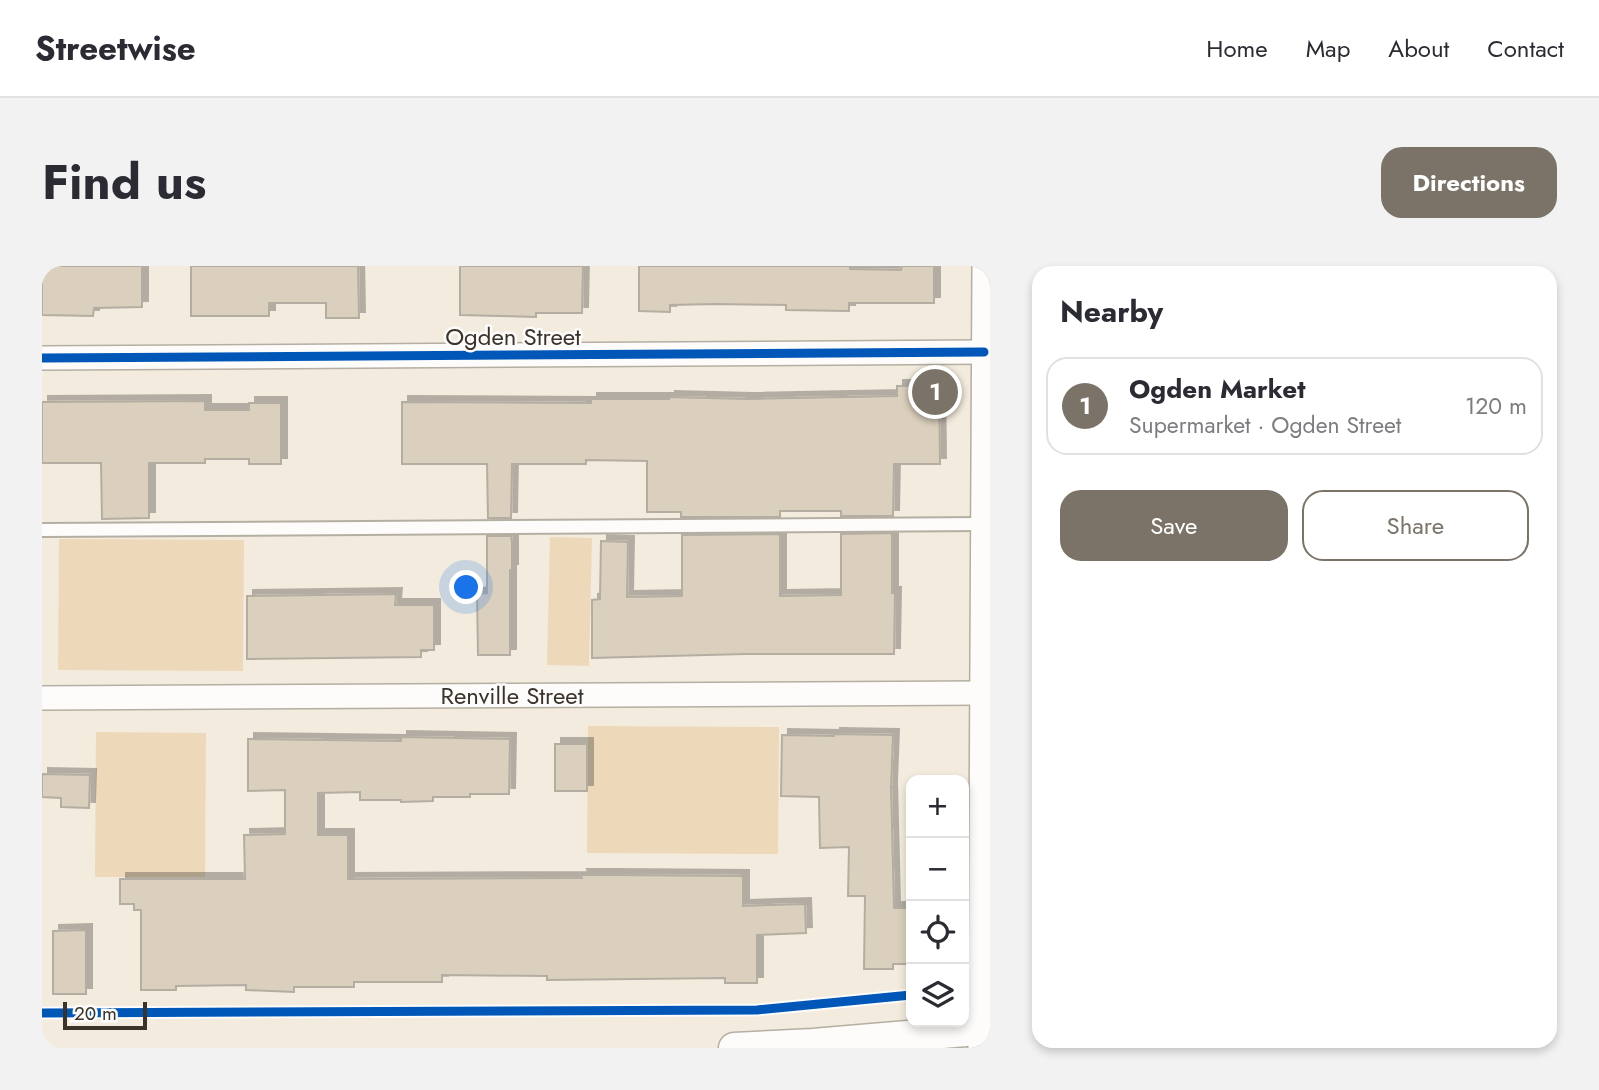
<!DOCTYPE html>
<html lang="en">
<head>
<meta charset="utf-8">
<style>
  :root { --surface:#fff; --page:#f2f2f3; --text:#2b2b33; --muted:#7c7c81; --line:#e1e1e2; --accent:#7b7367 }
  body { margin:0; font-family:Jost,sans-serif; background:var(--page); color:var(--text) }
  .controls { position:absolute; right:21px; bottom:21px; display:grid; overflow:hidden; border-radius:14px; box-shadow:0 4px 10px #0003 }
  .controls button { width:63px; height:63px; display:grid; place-items:center; padding:0; border:0; border-bottom:2px solid var(--line); background:var(--surface); color:var(--text); font:35px sans-serif }
  .scale { position:absolute; left:21px; bottom:18px; width:84px; box-sizing:border-box; padding-left:7px; border:4px solid #3b3327; border-top:0; font-size:19px; line-height:24px; white-space:nowrap; color:#3b3327; -webkit-text-stroke:5px #fcfcfc; paint-order:stroke }
  .you { position:absolute; left:425px; top:322px; width:24px; height:24px; margin:-18px; border:5px solid #fff; border-radius:50%; background:#1a73e8; box-shadow:0 0 0 10px #1a73e833 }
  .badge { display:grid; place-items:center; width:46px; height:46px; border-radius:50%; background:var(--accent); color:#fff; font-size:23px; font-weight:700 }
  .pin { position:absolute; translate:-50% -50%; border:4px solid #fff; box-shadow:0 2px 7px #0006 }
  .list { margin:0; padding:0; list-style:none }
  h2 { display:flex; justify-content:space-between; align-items:center; height:91px; margin:0; padding:0 28px; font-size:30px }
  h2 small { font-size:23px; font-weight:400; color:var(--muted) }
  .list li { display:grid; grid-template-columns:46px 1fr auto; gap:21px; align-items:center; box-sizing:border-box; height:98px; margin:0 14px 14px; padding:0 14px; border:2px solid var(--line); border-radius:21px }
  .list b { display:block; font-size:26px; white-space:nowrap }
  .list p { margin:0; font-size:23px; white-space:nowrap; color:var(--muted) }
  .list em { font-size:23px; font-style:normal; color:var(--muted) }
  .actions { display:flex; gap:14px; padding:21px 28px }
  .actions a { flex:1; padding:16px 0; border:2px solid var(--accent); border-radius:21px; text-align:center; font-size:24px; color:var(--accent) }
  .actions .main { background:var(--accent); color:#fff }
  .icon { flex:none; width:38px; height:38px; fill:none; stroke:currentColor; stroke-width:2; stroke-linecap:round; stroke-linejoin:round }
  .map { position:relative; flex:none; width:948px; height:782px; overflow:hidden; border-radius:21px }
  header { display:flex; align-items:center; gap:42px; box-sizing:border-box; height:98px; padding:0 35px; background:var(--surface); border-bottom:2px solid var(--line) }
  header strong { font-size:33px }
  nav { display:flex; gap:38px; margin-inline-start:auto; font-size:24px }
  .intro { display:flex; align-items:center; justify-content:space-between; box-sizing:border-box; height:168px; padding:0 42px }
  h1 { margin:0; font-size:49px }
  .button { padding:18px 32px; border-radius:21px; background:var(--accent); color:#fff; font-size:24px; font-weight:700 }
  main { display:flex; gap:42px; padding:0 42px }
  aside { flex:1; background:var(--surface); border-radius:21px; box-shadow:0 4px 10px #0003 }
  .map>svg:first-child { display:block }
  .green { fill:#edd9b9 }
  .building { fill:#dbd0bd; stroke:#b4ada2; stroke-width:2; filter:url(#shadow) }
  .lines { fill:none; stroke-linecap:round; stroke-linejoin:round }
  .service-casing { stroke:#b5aea2; stroke-width:16 }
  .minor-casing { stroke:#b5aea2; stroke-width:26 }
  .tertiary-casing { stroke:#b5aea2; stroke-width:33 }
  .service { stroke:#fdfcfa; stroke-width:12 }
  .minor { stroke:#fdfcfa; stroke-width:23 }
  .tertiary { stroke:#fdfcfa; stroke-width:30 }
  .cycleway-casing { stroke:#fcfcfc; stroke-width:13 }
  .cycleway { stroke:#0057b8; stroke-width:9 }
  .labels { text-anchor:middle; dominant-baseline:central; stroke-width:5; stroke-linejoin:round; paint-order:stroke }
  .street-label { font-size:24px; fill:#3b3327; stroke:#fcfcfc }
</style>
</head>
<body>
<header>
<strong>Streetwise</strong>
<nav><a>Home</a><a>Map</a><a>About</a><a>Contact</a></nav>
</header>
<div class="intro"><h1>Find us</h1><a class="button">Directions</a></div>
<main>
<div class="map">
<svg width="948" height="782" viewBox="0 0 948 782">
  <defs>
    <filter id="shadow"><feDropShadow dx="6" dy="-6" stdDeviation="0" flood-color="#0004"/></filter>
  </defs>
  <rect width="100%" height="100%" fill="#f3ebdd"/>
  <!-- green -->
  <g class="green">
    <polygon points="508,271 550,272 547,400 505,399"/>
    <polygon points="17,273 202,274 201,405 16,404"/>
    <polygon points="546,460 737,461 736,588 545,587"/>
    <polygon points="54,466 164,467 163,611 53,611"/>
  </g>
  <!-- building -->
  <g class="building">
    <polygon points="0,0 100,0 100,41 52,42 51,50 0,49"/>
    <polygon points="149,0 316,0 317,52 284,52 284,37 227,37 227,50 149,50"/>
    <polygon points="418,0 541,0 540,47 494,47 494,51 418,49"/>
    <polygon points="597,0 808,0 808,3 859,4 860,0 892,0 892,37 807,37 807,45 744,44 744,39 673,38 628,39 628,46 597,45"/>
    <polygon points="855,120 897,120 898,198 852,198 851,250 799,250 799,245 738,245 738,251 639,251 639,246 605,246 605,195 544,194 544,198 470,198 469,252 446,252 445,198 360,198 360,136 549,137 549,133 627,133 627,131 705,133 855,130"/>
    <polygon points="163,135 163,144 207,144 207,137 239,137 239,198 207,198 207,193 163,193 163,197 107,197 107,252 60,253 59,197 0,197 0,136"/>
    <polygon points="850,267 850,327 853,327 852,388 703,388 550,392 550,334 558,333 559,275 586,276 585,331 640,330 640,269 738,268 738,330 799,329 799,268"/>
    <polygon points="445,270 469,270 470,276 470,304 468,304 468,389 436,389 435,328 445,327"/>
    <polygon points="354,328 353,339 392,339 392,384 379,384 379,391 205,393 205,330"/>
    <polygon points="792,468 851,469 849,521 852,642 869,642 869,698 851,698 851,703 822,703 823,630 806,630 807,581 778,582 777,531 739,530 740,469 792,470"/>
    <polygon points="359,471 468,473 467,528 428,528 428,531 391,531 391,535 359,536 359,534 318,534 318,526 276,527 276,569 306,569 306,613 540,612 539,609 567,609 701,610 701,640 763,638 764,667 715,669 715,717 683,717 683,712 505,714 505,710 400,709 400,716 312,716 312,721 252,721 252,726 204,724 204,719 134,720 134,724 99,724 99,644 92,644 92,638 78,638 78,613 203,613 202,569 243,568 243,524 206,525 206,473 359,475"/>
    <rect x="513" y="478" width="32" height="47"/>
    <polygon points="0,508 48,509 47,542 19,541 19,532 0,531"/>
    <polygon points="44,664 44,728 11,728 11,665"/>
  </g>
  <g class="lines">
    <!-- service casing -->
    <g class="service-casing">
      <polyline id="service" points="0,264 941,258"/>
    </g>
    <!-- minor casing -->
    <g class="minor-casing">
      <g id="minor">
        <polyline points="0,92 942,86"/>
        <polyline points="0,432 940,427"/>
        <polyline points="938,782 942,0"/>
      </g>
    </g>
    <!-- tertiary casing -->
    <g class="tertiary-casing">
      <polyline id="tertiary" points="692,782 771,778 948,763"/>
    </g>
    <!-- service -->
    <use href="#service" class="service"/>
    <!-- minor -->
    <use href="#minor" class="minor"/>
    <!-- tertiary -->
    <use href="#tertiary" class="tertiary"/>
    <!-- cycleway casing -->
    <g class="cycleway-casing">
      <g id="cycleway">
        <polyline points="0,92 942,86"/>
        <polyline points="0,747 715,744 869,729"/>
      </g>
    </g>
    <!-- cycleway -->
    <use href="#cycleway" class="cycleway"/>
  </g>
  <g class="labels">
    <!-- street labels -->
    <g class="street-label">
      <text x="471" y="70">Ogden Street</text>
      <text x="470" y="429">Renville Street</text>
    </g>
  </g>
</svg>
<div class="controls">
<button>+</button>
<button>−</button>
<button><svg class="icon" aria-label="locate" viewBox="0 0 24 24"><circle cx="12" cy="12" r="6"/><path d="M12 2v4M12 18v4M2 12h4M18 12h4"/></svg></button>
<button><svg class="icon" aria-label="layers" viewBox="0 0 24 24"><path d="M12 4l9 5-9 5-9-5zM3 14l9 5 9-5"/></svg></button>
</div>
<div class="scale">20 m</div>
<div class="you"></div>
<div class="pin badge" style="left:893px;top:126px">1</div>
</div>
<aside>
<h2>Nearby<small></small></h2>
<ul class="list">
<li><span class="badge">1</span><div><b>Ogden Market</b><p>Supermarket · Ogden Street</p></div><em>120 m</em></li>
</ul>
<div class="actions"><a class="main">Save</a><a>Share</a></div>
</aside>
</main>
</body>
</html>
